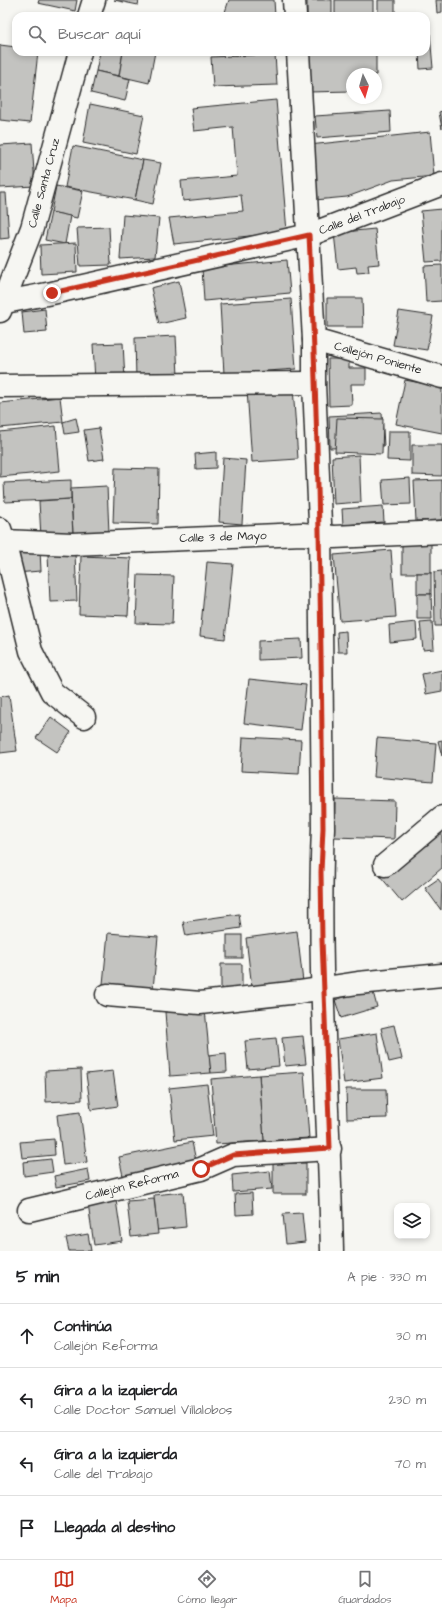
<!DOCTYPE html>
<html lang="es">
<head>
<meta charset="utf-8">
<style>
  :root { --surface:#fff; --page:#f6f6f6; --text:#202124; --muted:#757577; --line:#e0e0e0; --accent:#c8321e }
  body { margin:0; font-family:"Architects Daughter",sans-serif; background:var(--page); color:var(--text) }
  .controls { position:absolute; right:12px; bottom:12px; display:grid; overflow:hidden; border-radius:8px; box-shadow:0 2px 6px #0003 }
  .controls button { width:36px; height:36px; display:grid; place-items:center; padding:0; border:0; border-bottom:1px solid var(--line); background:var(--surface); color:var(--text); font:20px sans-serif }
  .compass { position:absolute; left:346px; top:68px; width:36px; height:36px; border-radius:50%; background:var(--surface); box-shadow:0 2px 6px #0003; rotate:175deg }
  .stop { position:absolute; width:12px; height:12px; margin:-9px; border:3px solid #c8321e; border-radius:50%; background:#fff }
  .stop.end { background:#c8321e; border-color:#fff; box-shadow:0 1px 4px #0008 }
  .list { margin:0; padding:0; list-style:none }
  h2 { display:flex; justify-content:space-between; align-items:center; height:52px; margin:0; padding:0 16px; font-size:17px }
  h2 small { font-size:13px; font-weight:400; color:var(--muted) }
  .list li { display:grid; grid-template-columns:26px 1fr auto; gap:12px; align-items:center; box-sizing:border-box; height:64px; padding:0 16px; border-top:1px solid var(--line) }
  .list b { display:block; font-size:15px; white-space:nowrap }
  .list p { margin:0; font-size:13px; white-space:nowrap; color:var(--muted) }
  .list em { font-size:13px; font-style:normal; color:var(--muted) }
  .icon { flex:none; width:22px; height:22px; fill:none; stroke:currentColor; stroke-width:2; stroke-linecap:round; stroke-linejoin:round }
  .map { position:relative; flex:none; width:442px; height:1251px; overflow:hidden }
  .search { position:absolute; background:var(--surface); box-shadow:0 2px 6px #0003; left:12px; right:12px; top:12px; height:44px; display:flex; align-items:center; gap:10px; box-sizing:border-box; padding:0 14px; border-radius:12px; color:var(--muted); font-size:15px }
  .sheet { height:308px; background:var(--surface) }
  nav { display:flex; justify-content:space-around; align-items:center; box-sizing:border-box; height:56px; border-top:1px solid var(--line); background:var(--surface); font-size:11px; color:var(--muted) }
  nav a { display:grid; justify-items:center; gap:2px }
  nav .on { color:var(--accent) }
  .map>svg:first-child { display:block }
  .building { fill:#c3c3c0; stroke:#2b2b2b }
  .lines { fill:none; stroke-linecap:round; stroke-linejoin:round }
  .street-casing { stroke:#2b2b2b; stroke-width:25 }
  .street { stroke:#f6f6f2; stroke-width:22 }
  .route { stroke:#c8321e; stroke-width:5 }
  .labels { text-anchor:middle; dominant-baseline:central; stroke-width:3.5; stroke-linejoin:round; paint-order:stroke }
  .street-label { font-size:12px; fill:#2b2b2b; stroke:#f6f6f2 }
</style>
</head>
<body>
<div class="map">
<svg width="442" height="1251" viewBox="0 0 442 1251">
  <rect width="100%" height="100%" fill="#f6f6f2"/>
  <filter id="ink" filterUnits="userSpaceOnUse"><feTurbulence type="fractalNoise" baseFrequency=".025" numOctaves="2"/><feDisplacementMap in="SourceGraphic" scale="8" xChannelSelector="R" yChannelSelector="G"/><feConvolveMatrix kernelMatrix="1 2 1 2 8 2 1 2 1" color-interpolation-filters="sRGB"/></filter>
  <g filter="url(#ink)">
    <!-- building -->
    <g class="building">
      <polygon points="39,0 77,0 75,11 38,3"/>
      <polygon points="114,0 139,0 138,5"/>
      <polygon points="229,0 274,0 275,16 225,16 225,12"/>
      <rect x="307" y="0" width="25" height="16"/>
      <rect x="335" y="0" width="38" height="16"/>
      <polygon points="378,0 395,0 395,13 378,14"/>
      <polygon points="436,0 442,0 442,12 437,13"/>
      <polygon points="426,34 430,34 433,68 420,69 419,52 426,52"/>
      <polygon points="0,45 16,47 16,52 38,52 30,123 0,120"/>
      <polygon points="100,52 123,52 119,76 96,71"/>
      <polygon points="123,52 155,52 149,83 119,76"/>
      <polygon points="230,52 275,52 275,54 231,56"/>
      <polygon points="307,52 376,52 376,75 352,74 352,91 309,92"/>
      <polygon points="275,54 277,85 213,87 211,57"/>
      <polygon points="96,71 130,79 125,101 91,93"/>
      <polygon points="276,100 287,232 174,244 169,218 243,211 241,195 183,201 181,181 237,176 233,127 194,131 191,108"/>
      <polygon points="90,104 144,115 136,154 83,143"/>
      <polygon points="390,111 391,132 317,138 315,116"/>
      <polygon points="442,111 442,129 439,112"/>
      <polygon points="430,132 434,176 393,180 347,197 315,200 309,145"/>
      <polygon points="32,143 35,186 0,188 0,145"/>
      <polygon points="73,146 143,160 135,200 65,187"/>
      <polygon points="143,160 161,163 153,204 135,200"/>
      <polygon points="56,186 83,191 77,218 51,212"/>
      <polygon points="0,193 6,193 9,238 0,239"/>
      <polygon points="442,209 442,261 426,262 421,211"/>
      <polygon points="51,212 70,216 65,244 45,240"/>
      <polygon points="123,215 159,218 155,257 120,259"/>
      <polygon points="109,227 111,265 80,266 77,228"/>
      <polygon points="375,229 379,264 368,265 369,272 357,273 356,267 338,269 334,233"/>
      <polygon points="76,243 77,272 41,274 40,245"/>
      <polygon points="287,260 290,293 204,301 202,268"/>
      <polygon points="442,265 442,301 426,302 424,266"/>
      <polygon points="179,281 186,318 159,324 151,288"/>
      <polygon points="327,298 362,298 363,327 327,327"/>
      <polygon points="291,299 296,369 224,374 220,304"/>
      <polygon points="45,309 47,332 24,334 22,312"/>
      <polygon points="399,311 433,316 427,350 393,345"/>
      <polygon points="176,336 178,376 136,378 135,338"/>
      <polygon points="123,343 125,380 95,382 93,344"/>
      <polygon points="328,359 349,359 349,368 366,368 366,384 351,384 352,405 329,406"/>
      <polygon points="405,380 442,387 442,433 396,424"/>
      <polygon points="293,387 298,459 252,462 247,390"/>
      <polygon points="60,397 63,422 0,428 0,403"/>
      <polygon points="382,413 384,446 330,448 329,416"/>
      <polygon points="76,418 79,432 65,434 63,422"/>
      <polygon points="337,418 383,419 382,454 335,452"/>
      <polygon points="56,426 60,471 0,477 0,432"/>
      <polygon points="99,428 104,459 89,461 84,430"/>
      <polygon points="388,431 410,431 410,461 387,460"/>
      <polygon points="412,445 442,445 442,476 412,475"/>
      <polygon points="216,452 216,468 196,469 195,454"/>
      <polygon points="359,455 361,502 334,504 332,457"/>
      <polygon points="223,458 246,460 242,524 219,522"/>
      <polygon points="115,468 159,469 158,524 113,523"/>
      <polygon points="410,478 411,504 384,505 382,480"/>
      <polygon points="71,480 71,499 5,502 4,483"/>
      <polygon points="442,480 442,520 416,521 414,481"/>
      <polygon points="107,486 109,533 73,535 71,488"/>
      <polygon points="71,499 73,535 41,537 39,501"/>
      <polygon points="383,506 384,522 343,525 342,509"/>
      <rect x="402" y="544" width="29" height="29"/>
      <polygon points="40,550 41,571 15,573 13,552"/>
      <polygon points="391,550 396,617 340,621 334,555"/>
      <polygon points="75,553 77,601 50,602 48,554"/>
      <polygon points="81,556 131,558 128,616 79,614"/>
      <polygon points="207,562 233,564 225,639 200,636"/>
      <polygon points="442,571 442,626 435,626 434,572"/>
      <rect x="417" y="573" width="14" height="21"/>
      <polygon points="138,575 174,576 172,624 136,623"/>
      <polygon points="417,594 431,594 432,619 417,619"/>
      <polygon points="432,621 434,649 423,650 420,622"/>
      <polygon points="416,622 417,639 390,642 389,625"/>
      <polygon points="346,631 347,652 338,652 337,632"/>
      <polygon points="301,639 302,658 258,660 258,641"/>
      <polygon points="442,670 442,691 426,694 422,674"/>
      <polygon points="249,679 306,685 301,730 244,723"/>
      <polygon points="9,695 17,751 0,753 0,697"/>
      <polygon points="51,717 71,732 57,752 36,738"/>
      <polygon points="243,737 301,740 299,774 241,771"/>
      <polygon points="377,738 436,743 433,782 374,777"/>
      <polygon points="442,740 442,756 438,741"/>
      <polygon points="335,799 395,801 394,839 334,837"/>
      <polygon points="442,824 442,868 402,902 380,876"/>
      <polygon points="438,879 442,884 441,910 425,888"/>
      <polygon points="239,914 241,928 186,936 183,922"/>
      <polygon points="297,931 303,982 252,988 246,938"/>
      <polygon points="108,933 158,937 153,989 103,984"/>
      <rect x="227" y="935" width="15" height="23"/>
      <polygon points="221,964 242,964 242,996 221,997"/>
      <polygon points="372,988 377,1007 341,1018 335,1000"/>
      <polygon points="205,1009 211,1073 170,1076 165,1012"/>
      <polygon points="394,1025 402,1059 389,1062 381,1028"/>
      <polygon points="377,1033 383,1078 344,1083 338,1039"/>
      <polygon points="303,1036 306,1064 285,1066 282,1038"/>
      <polygon points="276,1038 279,1066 248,1069 245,1041"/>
      <polygon points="226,1053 227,1072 211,1073 209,1055"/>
      <polygon points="81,1069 82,1100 46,1102 45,1071"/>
      <polygon points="113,1071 118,1106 91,1110 86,1074"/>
      <polygon points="304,1072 309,1138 264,1141 259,1075"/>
      <polygon points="259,1075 264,1141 216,1144 211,1079"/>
      <polygon points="207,1084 213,1136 175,1140 169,1088"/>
      <polygon points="346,1089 386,1089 387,1118 347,1119"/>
      <polygon points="80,1112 87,1162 63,1165 57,1115"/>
      <polygon points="54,1139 55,1155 22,1158 20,1142"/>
      <polygon points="192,1142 196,1161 123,1176 119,1157"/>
      <polygon points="51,1159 53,1172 24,1176 23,1162"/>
      <rect x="273" y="1163" width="33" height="31"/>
      <polygon points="88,1169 90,1181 56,1187 54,1176"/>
      <polygon points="270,1171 272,1189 233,1192 232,1175"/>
      <polygon points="183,1192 186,1227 157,1230 154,1195"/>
      <polygon points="252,1193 253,1214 236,1215 235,1194"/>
      <polygon points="154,1199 158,1234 131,1237 127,1201"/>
      <polygon points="116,1200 122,1241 94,1245 88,1204"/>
      <polygon points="302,1213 305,1242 286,1244 283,1214"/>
      <polygon points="88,1234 91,1251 69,1251 66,1238"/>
    </g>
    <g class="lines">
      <!-- street casing -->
      <g class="street-casing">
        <g id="street">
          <polyline points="294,0 295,16"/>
          <polyline points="89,16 94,0"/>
          <path d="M298,52l16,288v43l6,140 3,305c-6,141 6,282 9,423"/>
          <polyline points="0,303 52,293 309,235 442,184"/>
          <polyline points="0,311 32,228 80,52"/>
          <polyline points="314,340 442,377"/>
          <polyline points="0,386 314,383"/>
          <polyline points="0,529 4,541 31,651 52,692 84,717"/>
          <polyline points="4,541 72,544 302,534 334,537 442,532"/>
          <polyline points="385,865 442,817"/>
          <polyline points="107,995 200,1003 299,992 358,983 442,975"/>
          <polyline points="29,1210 201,1169 233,1155 330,1149"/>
        </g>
      </g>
      <!-- street -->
      <use href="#street" class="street"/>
    </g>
  </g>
  <g class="lines" filter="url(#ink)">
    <!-- route -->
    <path class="route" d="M52,293l257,-58c10,198 12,395 14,593l-2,44 1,68 8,208 -97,7 -32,14"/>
  </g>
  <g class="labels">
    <!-- street labels -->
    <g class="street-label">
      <text transform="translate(44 183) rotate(-75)">Calle Santa Cruz</text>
      <text transform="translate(362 215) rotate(-21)">Calle del Trabajo</text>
      <text transform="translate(378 358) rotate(16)">Callejón Poniente</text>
      <text transform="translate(223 537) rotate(-2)">Calle 3 de Mayo</text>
      <text transform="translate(132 1185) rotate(-14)">Callejón Reforma</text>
    </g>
  </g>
</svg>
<div class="controls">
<button><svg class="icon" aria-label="layers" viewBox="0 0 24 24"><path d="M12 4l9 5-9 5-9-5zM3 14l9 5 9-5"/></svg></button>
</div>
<svg class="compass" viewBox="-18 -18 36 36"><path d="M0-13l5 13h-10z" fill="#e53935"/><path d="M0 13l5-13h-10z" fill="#757577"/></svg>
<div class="stop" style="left:201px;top:1169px"></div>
<div class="stop end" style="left:52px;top:293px"></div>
<div class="search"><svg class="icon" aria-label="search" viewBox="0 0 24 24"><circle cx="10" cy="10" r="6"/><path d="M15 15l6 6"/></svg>Buscar aquí</div>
</div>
<section class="sheet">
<h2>5 min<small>A pie · 330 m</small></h2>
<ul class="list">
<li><svg class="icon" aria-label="ahead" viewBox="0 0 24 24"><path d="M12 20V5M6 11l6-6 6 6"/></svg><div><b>Continúa</b><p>Callejón Reforma</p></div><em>30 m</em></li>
<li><svg class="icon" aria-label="left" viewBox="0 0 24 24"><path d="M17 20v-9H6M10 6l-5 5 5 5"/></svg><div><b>Gira a la izquierda</b><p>Calle Doctor Samuel Villalobos</p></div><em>230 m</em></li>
<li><svg class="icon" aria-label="left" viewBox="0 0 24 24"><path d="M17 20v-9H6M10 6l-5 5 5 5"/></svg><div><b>Gira a la izquierda</b><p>Calle del Trabajo</p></div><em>70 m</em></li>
<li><svg class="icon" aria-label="arrive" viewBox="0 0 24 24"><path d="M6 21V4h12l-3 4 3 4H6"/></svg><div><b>Llegada al destino</b></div></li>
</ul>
</section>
<nav>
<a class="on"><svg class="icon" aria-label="map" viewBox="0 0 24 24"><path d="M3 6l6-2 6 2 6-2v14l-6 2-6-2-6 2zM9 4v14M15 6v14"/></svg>Mapa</a>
<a><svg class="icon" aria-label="directions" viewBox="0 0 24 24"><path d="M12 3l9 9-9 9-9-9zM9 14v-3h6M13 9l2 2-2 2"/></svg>Cómo llegar</a>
<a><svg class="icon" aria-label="saved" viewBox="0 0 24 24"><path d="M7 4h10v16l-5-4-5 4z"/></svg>Guardados</a>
</nav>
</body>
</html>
